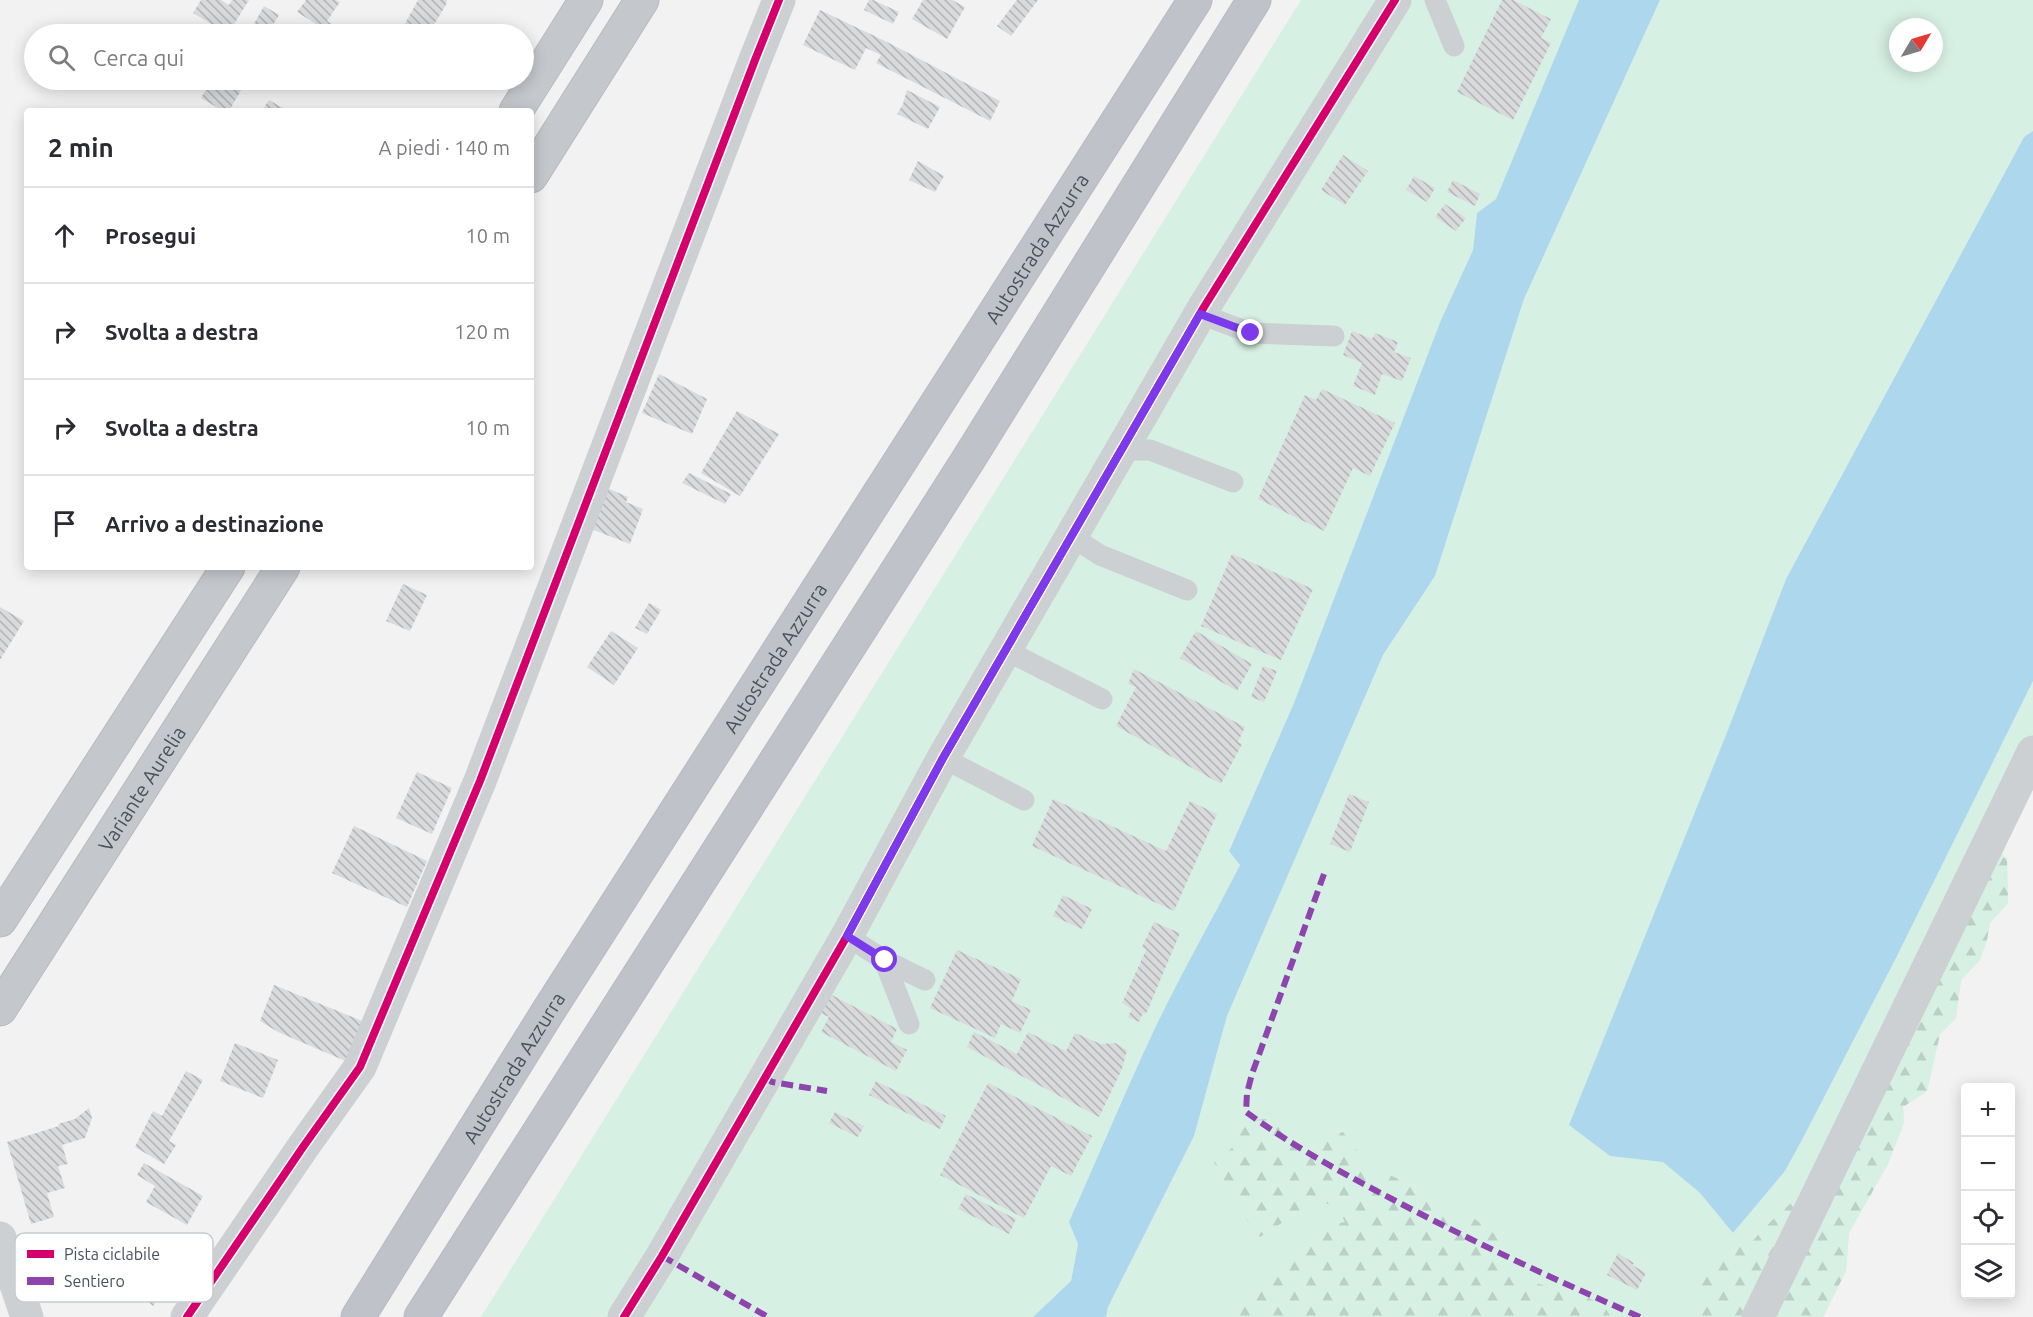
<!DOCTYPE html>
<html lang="it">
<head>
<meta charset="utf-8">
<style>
  :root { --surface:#fff; --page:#f7f7f7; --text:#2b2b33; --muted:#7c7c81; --line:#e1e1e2 }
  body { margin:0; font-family:Ubuntu,sans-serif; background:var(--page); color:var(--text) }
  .controls { position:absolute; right:18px; bottom:18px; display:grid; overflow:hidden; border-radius:6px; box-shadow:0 3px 15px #0003 }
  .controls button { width:54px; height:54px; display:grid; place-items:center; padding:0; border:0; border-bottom:2px solid var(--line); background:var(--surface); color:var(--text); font:30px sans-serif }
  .compass { position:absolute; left:1889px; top:18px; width:54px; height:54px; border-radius:50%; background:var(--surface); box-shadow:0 3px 15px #0003; rotate:52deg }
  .stop { position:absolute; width:18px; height:18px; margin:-14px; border:4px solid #7c3aed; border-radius:50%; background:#fff }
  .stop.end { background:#7c3aed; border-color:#fff; box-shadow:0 2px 6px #0008 }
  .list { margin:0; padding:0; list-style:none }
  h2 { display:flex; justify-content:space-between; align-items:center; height:78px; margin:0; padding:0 24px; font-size:26px }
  h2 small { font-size:20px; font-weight:400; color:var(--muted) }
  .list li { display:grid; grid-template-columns:39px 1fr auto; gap:18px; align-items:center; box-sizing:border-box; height:96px; padding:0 24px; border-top:2px solid var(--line) }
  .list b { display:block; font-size:22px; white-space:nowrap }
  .list em { font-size:20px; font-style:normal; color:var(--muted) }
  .icon { flex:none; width:33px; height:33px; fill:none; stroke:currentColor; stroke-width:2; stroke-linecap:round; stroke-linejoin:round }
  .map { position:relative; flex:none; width:2033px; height:1317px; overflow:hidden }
  .search { position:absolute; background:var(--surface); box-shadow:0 3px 15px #0003; left:24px; top:24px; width:510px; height:66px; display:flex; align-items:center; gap:15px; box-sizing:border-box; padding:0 21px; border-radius:33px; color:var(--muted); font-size:22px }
  .panel { position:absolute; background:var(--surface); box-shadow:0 3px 15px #0003; left:24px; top:108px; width:510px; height:462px; border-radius:6px }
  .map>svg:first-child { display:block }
  .green { fill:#d7f0e4; fill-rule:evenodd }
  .forest { fill:url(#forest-firs) }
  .water { fill:#add7ed }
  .building { fill:url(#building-back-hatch) }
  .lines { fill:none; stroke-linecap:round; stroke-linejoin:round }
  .trunk-casing { stroke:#b7bac1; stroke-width:35 }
  .motorway-casing { stroke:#b7bac1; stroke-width:35 }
  .service { stroke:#cdd0d3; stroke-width:21 }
  .minor { stroke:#cdd0d3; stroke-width:33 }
  .trunk { stroke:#c4c7cc; stroke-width:33 }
  .motorway { stroke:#bfc2c8; stroke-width:33 }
  .quiet { stroke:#8e44ad; stroke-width:6; stroke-dasharray:12 6; stroke-linecap:butt }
  .cycleway-casing { stroke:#fff; stroke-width:11 }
  .cycleway { stroke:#d6006c; stroke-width:8 }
  .route { stroke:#7c3aed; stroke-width:8 }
  .labels { text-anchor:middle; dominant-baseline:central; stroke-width:4.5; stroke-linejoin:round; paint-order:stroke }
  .street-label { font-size:20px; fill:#49515e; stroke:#fff }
  .key { fill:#fff; stroke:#c8cbcf; stroke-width:1.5 }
  .key-label { font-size:16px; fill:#49515e }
</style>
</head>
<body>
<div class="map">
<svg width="2033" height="1317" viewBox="0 0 2033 1317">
  <defs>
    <pattern id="forest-firs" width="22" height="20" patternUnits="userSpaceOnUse" patternTransform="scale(1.5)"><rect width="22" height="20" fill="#d7f0e4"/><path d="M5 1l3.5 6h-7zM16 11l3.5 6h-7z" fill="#bad0c6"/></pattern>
    <pattern id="building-back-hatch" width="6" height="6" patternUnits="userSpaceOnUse" patternTransform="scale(1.5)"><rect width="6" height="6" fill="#d9dadc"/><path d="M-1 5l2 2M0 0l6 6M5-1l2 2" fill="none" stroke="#b2b3b6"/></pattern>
  </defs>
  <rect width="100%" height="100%" fill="#f2f2f2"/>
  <!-- green -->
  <g class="green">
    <path d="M1301,0h279l-84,199 -19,14 -4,37 -32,70 -147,383 -65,147 11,15c-27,55 -58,107 -85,163 -30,64 -57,129 -85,193l8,23 -7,37 -38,36h-552z"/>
    <path d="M1660,0h373v131l-9,6 -238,442 -60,156 -116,421 53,5 37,32 33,40 52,-62 18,-33 93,-180 137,-277v71l-45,92 19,14 1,45 -18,20 -3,17 -7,20 -19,20 -5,38 -16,16 -13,57 -24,16 1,16 -16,41 -39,69 -3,38 -23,46h-717l2,-10 86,-171 33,-120 156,-361 52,-79 89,-277zM1898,27h36v36h-36z"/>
  </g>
  <!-- forest -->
  <g class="forest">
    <polygon points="1991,858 2007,858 2008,903 1990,923 1987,940 1980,960 1961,980 1956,1018 1940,1034 1927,1091 1903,1107 1904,1123 1888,1164 1849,1233 1846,1271 1823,1317 1702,1317 1702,1312 1695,1289 1696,1261 1750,1244 1767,1225 1792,1202 1798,1178 1817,1169 1862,1121 1884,1100 1887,1073"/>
    <polygon points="1273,1118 1294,1136 1323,1137 1343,1132 1368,1165 1431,1194 1451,1217 1475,1219 1497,1236 1503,1263 1520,1279 1585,1296 1604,1306 1611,1317 1226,1317 1237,1294 1265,1283 1302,1250 1311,1229 1345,1222 1336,1205 1314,1202 1260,1237 1248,1222 1214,1162 1232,1148 1248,1121"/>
  </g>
  <!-- water -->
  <g class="water">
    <path d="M1579,0h81l-136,299 -89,277 -52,79 -156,361 -33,120 -86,171 -2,10h-73l38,-36 7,-37 -9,-22c29,-65 56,-130 86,-194 27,-56 57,-108 85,-163l-11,-14 65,-148 147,-383 32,-70 4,-37 19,-14z"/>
    <polygon points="2033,131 2033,681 1896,958 1803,1138 1785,1171 1733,1233 1700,1193 1663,1162 1610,1156 1569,1125 1726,735 1786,579 2024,137"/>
  </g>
  <!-- building -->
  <g class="building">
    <polygon points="201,0 221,0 229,5 232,0 249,0 228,34 193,13"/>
    <polygon points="306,0 336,0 340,2 327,21 333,25 329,32 297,12"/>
    <polygon points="418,0 447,0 446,5 428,34 406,34 401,31"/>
    <polygon points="869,0 873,0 899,12 893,24 864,10"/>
    <polygon points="923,0 952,0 965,7 947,39 912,19"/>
    <polygon points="1017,0 1038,0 1011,36 997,26"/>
    <polygon points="1502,0 1513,0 1551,19 1541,38 1551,43 1513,120 1457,92"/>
    <polygon points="264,6 279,15 268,33 254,24"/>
    <polygon points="820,10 887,42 1000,101 990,121 876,63 881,55 866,48 855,70 803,45"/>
    <polygon points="212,80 247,80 229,111 223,111 201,98"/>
    <polygon points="907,90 940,107 928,129 897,114 903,104"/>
    <polygon points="269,100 288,111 262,111"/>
    <polygon points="1343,155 1368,171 1345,205 1321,190"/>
    <polygon points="918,161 944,176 935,192 909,180"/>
    <polygon points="1414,176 1435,188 1427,202 1406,190"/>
    <polygon points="1453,180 1480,194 1475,206 1447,192"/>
    <polygon points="1445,204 1466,218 1456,231 1435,217"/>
    <polygon points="1352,331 1372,339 1375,333 1398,342 1394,352 1411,358 1402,381 1382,374 1375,395 1353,386 1362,363 1343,355"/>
    <polygon points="659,374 707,399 692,434 642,413"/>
    <polygon points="1322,389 1395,423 1370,476 1353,468 1324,531 1258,499 1305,395 1316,400"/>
    <polygon points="737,411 779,434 740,496 701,473"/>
    <polygon points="689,473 731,494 725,504 682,483"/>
    <polygon points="607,488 628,497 626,502 643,509 630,544 591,529"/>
    <polygon points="1232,554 1313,589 1281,660 1201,626"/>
    <polygon points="403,584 427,595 410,631 386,621"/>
    <polygon points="649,603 661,610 647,634 635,628"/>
    <polygon points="0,607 24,621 0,660"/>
    <polygon points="611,631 638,648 614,685 587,667"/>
    <polygon points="1196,631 1252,664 1237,691 1180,658"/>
    <polygon points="1263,666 1277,671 1264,702 1251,697"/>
    <polygon points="1134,669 1245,727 1238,742 1242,744 1221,784 1116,726 1136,687 1128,684"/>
    <polygon points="417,772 452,788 432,834 396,818"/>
    <polygon points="1349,794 1369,802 1350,852 1330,844"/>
    <polygon points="1053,799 1166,851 1190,801 1217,814 1174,911 1032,846"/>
    <polygon points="354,826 427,861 407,907 332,873"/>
    <polygon points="1063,895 1092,909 1082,929 1053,916"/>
    <polygon points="1154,922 1180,933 1146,1014 1143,1013 1139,1022 1128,1017 1132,1009 1122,1003 1146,950 1142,947"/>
    <polygon points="957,950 1021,979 1012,1001 1031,1010 1020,1033 1001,1024 995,1038 930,1008"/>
    <polygon points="274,985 367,1023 350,1063 278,1032 260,1021"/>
    <polygon points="826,992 897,1029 891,1042 907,1050 896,1071 821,1032 829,1017 816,1011"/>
    <polygon points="974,1032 1017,1054 1028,1032 1066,1051 1075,1033 1101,1044 1115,1043 1127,1050 1122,1069 1099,1117 967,1047"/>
    <polygon points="235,1043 278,1060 263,1098 220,1081"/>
    <polygon points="186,1071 203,1080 169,1141 176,1145 164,1164 135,1147 153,1111 162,1116"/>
    <polygon points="876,1081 946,1116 940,1129 869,1095"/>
    <polygon points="988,1083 1092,1136 1071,1176 1051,1166 1024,1218 940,1175"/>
    <polygon points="89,1108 92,1118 85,1138 62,1145 68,1164 58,1166 65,1188 47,1193 54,1217 31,1224 7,1142 59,1126 58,1124 75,1119"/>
    <polygon points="835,1112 864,1126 858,1137 829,1123"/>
    <polygon points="144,1163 203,1196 187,1225 146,1202 155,1186 137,1175"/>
    <polygon points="966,1194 1016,1219 1009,1234 958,1209"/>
    <polygon points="1618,1253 1634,1263 1632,1265 1646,1273 1637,1290 1607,1275"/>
    <polygon points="165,1260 179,1270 153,1306 143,1298 155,1281 151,1278"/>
  </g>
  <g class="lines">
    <!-- trunk casing -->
    <g class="trunk-casing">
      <g id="trunk">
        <polyline points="516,111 586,0"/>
        <polyline points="531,176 642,0"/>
        <polyline points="0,920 228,567"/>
        <path id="s1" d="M0,1009l283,-442"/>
      </g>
    </g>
    <!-- motorway casing -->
    <g class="motorway-casing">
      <g id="motorway">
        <path id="s2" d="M358,1317l191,-307 646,-1010"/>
        <polyline points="421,1317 968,460 1254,0"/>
      </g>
    </g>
    <!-- service -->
    <g class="service">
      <polyline points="1435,0 1454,46"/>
      <polyline points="1200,314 1251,333 1334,336"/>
      <polyline points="1121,450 1150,450 1233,482"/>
      <polyline points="1071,536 1100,555 1187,590"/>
      <polyline points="1005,650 1102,699"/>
      <polyline points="943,758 1024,800"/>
      <polyline points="847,936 884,960 909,1024"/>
      <polyline points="884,960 925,980"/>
    </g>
    <!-- minor -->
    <g class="minor">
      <polyline points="0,1238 27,1317"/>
      <polyline points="187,1317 303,1147 360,1067 480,781 755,60 779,0"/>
      <polyline points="624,1317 662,1256 847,936 943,758 1204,307 1395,0"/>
      <polyline points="1758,1317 2033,752"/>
    </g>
    <!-- trunk -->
    <use href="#trunk" class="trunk"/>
    <!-- motorway -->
    <use href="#motorway" class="motorway"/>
    <!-- quiet -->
    <g class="quiet">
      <path d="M1324,874l-72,200 -5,19 -1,19c45,33 96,61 146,87 81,43 164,81 248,118"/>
      <polyline points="765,1077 772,1082 827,1091"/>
      <polyline points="662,1256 768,1317"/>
    </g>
    <!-- cycleway casing -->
    <g class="cycleway-casing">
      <g id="cycleway">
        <polyline points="187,1317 303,1147 360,1067 480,781 755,60 779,0"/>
        <polyline points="624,1317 662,1256 847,936 943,758 1204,307 1395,0"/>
      </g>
    </g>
    <!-- cycleway -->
    <use href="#cycleway" class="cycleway"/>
  </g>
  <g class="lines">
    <!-- route -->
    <polyline class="route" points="885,960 847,936 943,758 1200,314 1251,333"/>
  </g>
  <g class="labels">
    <!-- street labels -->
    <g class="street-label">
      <text stroke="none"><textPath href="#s2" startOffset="1266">Autostrada Azzurra</textPath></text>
      <text stroke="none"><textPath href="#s2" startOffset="780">Autostrada Azzurra</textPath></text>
      <text stroke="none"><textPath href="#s1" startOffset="262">Variante Aurelia</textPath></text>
      <text stroke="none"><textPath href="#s2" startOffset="294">Autostrada Azzurra</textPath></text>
    </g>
  </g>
  <!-- legend -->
  <rect x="15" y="1233" width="198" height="69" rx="9" class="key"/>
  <rect x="27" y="1250" width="27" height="8" fill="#d6006c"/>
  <rect x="27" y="1277" width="27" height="8" fill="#8e44ad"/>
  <g class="key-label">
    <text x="64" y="1260">Pista ciclabile</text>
    <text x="64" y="1287">Sentiero</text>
  </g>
</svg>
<div class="controls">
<button>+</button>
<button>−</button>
<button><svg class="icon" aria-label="locate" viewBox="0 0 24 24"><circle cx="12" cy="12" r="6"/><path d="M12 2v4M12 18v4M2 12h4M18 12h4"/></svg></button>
<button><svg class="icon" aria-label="layers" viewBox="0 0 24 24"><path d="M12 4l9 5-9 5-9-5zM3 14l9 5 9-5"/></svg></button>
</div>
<svg class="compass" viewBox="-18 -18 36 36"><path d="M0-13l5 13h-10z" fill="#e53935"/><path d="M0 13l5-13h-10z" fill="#7c7c81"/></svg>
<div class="stop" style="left:885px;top:960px"></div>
<div class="stop end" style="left:1251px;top:333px"></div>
<div class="search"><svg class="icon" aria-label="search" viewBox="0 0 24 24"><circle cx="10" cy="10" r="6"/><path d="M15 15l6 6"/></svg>Cerca qui</div>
<section class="panel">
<h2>2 min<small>A piedi · 140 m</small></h2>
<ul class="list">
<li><svg class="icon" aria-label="ahead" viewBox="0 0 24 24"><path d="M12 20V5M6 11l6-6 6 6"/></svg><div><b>Prosegui</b></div><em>10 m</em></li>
<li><svg class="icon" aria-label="right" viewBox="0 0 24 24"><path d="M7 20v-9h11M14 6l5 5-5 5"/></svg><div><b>Svolta a destra</b></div><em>120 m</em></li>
<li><svg class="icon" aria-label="right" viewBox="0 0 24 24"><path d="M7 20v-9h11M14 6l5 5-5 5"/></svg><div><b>Svolta a destra</b></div><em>10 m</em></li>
<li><svg class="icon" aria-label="arrive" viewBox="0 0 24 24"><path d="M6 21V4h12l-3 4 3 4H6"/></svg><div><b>Arrivo a destinazione</b></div></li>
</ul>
</section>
</div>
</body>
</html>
